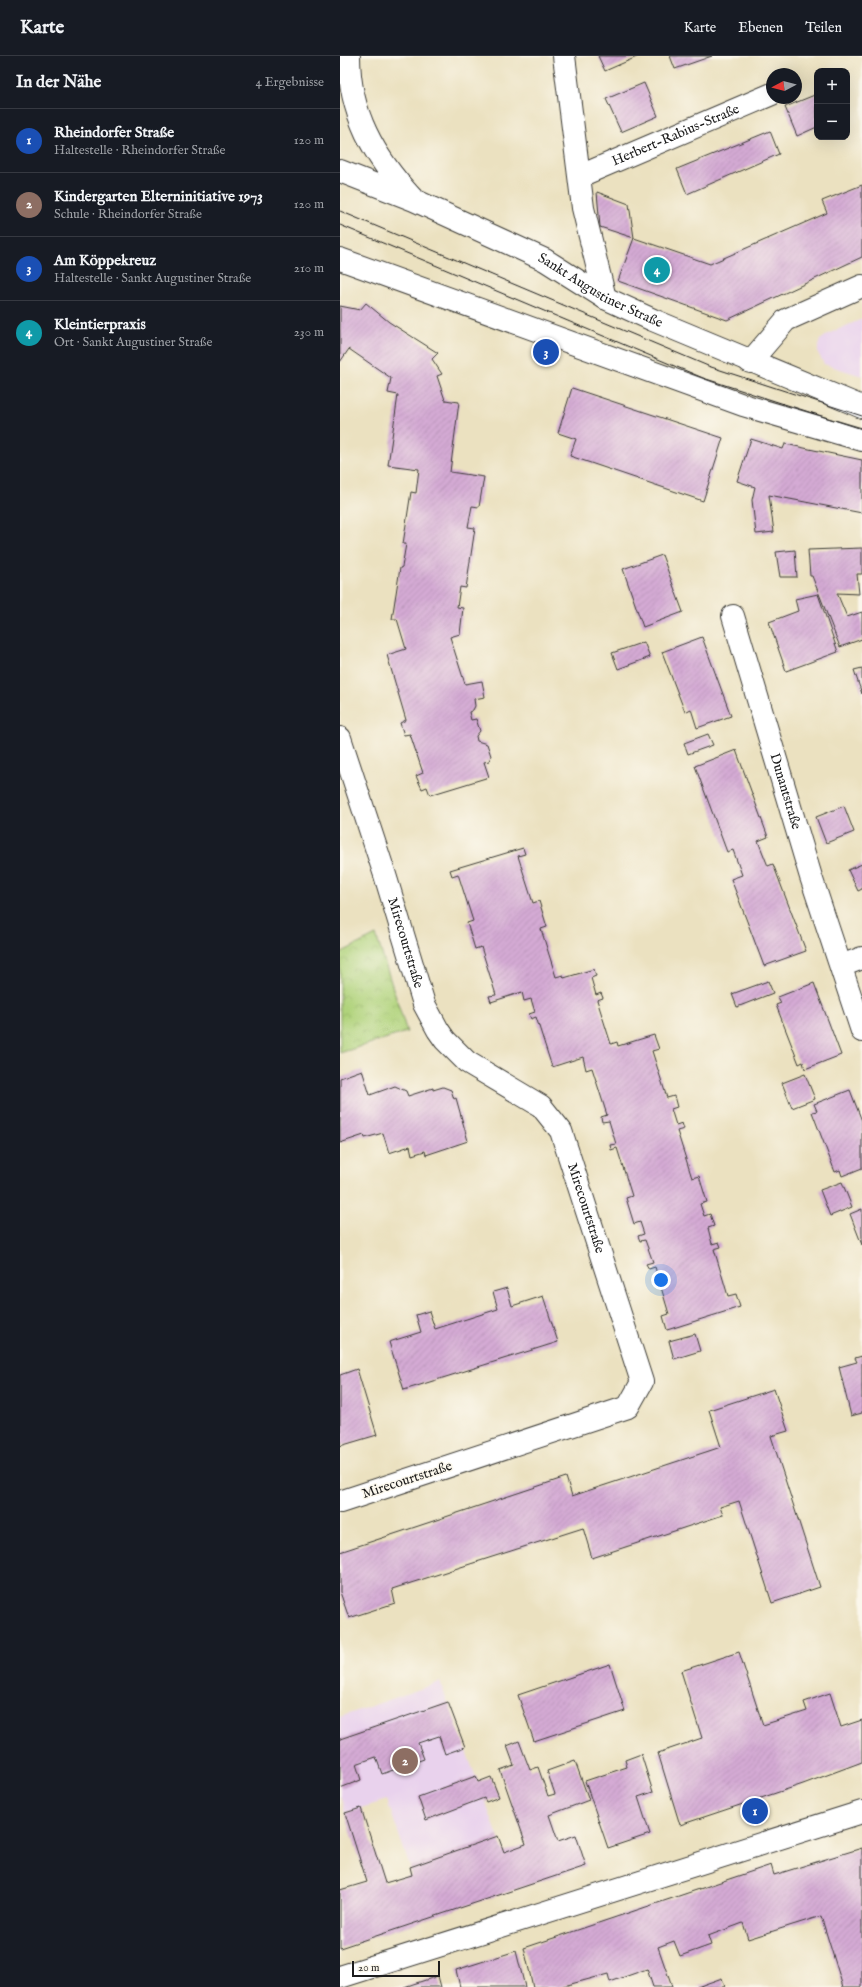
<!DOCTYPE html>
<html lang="de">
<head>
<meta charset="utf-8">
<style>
  :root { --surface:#171b24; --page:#20242c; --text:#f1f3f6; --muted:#9ea1a6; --line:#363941; --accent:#2563eb }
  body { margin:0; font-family:"IM FELL English",serif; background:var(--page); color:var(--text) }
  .controls { position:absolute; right:12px; top:12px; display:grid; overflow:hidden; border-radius:8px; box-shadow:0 4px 16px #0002 }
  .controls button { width:36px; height:36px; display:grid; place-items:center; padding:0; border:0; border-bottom:1px solid var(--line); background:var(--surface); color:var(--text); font:20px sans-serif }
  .compass { position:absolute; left:426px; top:12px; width:36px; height:36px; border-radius:50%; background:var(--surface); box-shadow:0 4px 16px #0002; rotate:263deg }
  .scale { position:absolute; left:12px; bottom:10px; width:88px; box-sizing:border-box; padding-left:4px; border:2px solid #1c1c1c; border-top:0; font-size:11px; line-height:14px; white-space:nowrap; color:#1c1c1c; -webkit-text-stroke:3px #fbf7ec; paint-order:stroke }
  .you { position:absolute; left:321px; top:1224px; width:14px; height:14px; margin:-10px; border:3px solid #fff; border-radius:50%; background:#1a73e8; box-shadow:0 0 0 6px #1a73e833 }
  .badge { display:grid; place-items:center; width:26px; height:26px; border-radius:50%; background:var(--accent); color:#fff; font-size:13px; font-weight:700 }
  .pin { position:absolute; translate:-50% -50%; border:2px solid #fff; box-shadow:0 1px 4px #0006 }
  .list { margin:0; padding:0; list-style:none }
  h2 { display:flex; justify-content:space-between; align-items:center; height:52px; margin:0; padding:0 16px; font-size:17px }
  h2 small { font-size:13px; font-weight:400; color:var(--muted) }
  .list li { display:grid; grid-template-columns:26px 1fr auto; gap:12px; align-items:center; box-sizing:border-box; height:64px; padding:0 16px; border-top:1px solid var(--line) }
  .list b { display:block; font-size:15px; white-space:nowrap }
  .list p { margin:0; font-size:13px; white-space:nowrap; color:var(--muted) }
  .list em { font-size:13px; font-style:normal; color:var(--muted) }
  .map { position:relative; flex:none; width:522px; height:1931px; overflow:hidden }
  header { display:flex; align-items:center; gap:24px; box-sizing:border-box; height:56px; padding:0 20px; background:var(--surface); border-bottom:1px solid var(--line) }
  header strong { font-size:19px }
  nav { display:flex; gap:22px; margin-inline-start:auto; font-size:14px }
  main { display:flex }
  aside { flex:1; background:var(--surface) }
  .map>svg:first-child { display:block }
  .built { fill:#e9d2ed }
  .park { fill:url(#park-crowns); stroke:#66784c }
  .building { fill:url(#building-hatch) }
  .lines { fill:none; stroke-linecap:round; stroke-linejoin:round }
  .minor-casing { stroke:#3b3a35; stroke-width:24 }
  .major-casing { stroke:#3b3a35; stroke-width:24 }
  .minor { stroke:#fff; stroke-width:22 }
  .major { stroke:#fff; stroke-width:22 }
  .tram { stroke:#1c1c1c; stroke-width:1 }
  .labels { text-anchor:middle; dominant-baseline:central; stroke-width:3; stroke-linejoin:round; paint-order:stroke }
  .street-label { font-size:14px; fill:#1c1c1c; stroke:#fbf7ec }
</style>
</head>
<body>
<header>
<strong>Karte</strong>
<nav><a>Karte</a><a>Ebenen</a><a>Teilen</a></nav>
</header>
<main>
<aside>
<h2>In der Nähe<small>4 Ergebnisse</small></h2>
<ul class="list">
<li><span class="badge" style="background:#1a4fb4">1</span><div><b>Rheindorfer Straße</b><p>Haltestelle · Rheindorfer Straße</p></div><em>120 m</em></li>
<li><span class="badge" style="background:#8d6e63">2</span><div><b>Kindergarten Elterninitiative 1973</b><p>Schule · Rheindorfer Straße</p></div><em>120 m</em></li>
<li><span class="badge" style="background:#1a4fb4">3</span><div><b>Am Köppekreuz</b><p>Haltestelle · Sankt Augustiner Straße</p></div><em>210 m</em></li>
<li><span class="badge" style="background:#0f9aa8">4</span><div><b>Kleintierpraxis</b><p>Ort · Sankt Augustiner Straße</p></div><em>230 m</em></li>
</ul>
</aside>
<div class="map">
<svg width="522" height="1931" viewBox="0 0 522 1931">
  <defs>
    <pattern id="park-crowns" width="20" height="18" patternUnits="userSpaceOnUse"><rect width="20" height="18" fill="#b0d37b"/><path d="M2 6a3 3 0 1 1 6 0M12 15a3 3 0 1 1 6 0" fill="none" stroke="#97b56a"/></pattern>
    <pattern id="building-hatch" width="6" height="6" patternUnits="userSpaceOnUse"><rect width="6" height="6" fill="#d4aad4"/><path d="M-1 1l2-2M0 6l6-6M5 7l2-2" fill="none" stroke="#b592b5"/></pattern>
  </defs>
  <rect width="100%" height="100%" fill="#fbf7ec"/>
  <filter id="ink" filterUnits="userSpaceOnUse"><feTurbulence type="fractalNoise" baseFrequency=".025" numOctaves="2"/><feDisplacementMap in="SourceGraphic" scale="8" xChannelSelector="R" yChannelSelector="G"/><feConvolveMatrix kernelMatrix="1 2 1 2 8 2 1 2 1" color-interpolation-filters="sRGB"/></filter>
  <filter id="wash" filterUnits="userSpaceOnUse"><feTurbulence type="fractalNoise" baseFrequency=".012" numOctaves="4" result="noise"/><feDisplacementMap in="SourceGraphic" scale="16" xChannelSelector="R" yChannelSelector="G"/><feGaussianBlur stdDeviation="0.9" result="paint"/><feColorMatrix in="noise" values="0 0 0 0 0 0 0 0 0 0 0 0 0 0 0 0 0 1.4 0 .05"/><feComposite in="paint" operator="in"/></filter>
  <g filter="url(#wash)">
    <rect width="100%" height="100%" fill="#ebe1c0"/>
    <!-- built -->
    <g class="built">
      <polygon points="522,263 522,320 484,308 478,297 478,290 480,284 490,277"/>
      <polygon points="100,1626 158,1780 70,1811 47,1744 5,1757 0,1739 0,1661"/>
    </g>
    <!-- park -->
    <polygon class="park" points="36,879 67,976 0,997 0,897"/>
    <g id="blocks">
      <!-- building -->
      <g class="building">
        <polygon points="258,0 299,0 265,15"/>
        <polygon points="330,0 372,0 335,13"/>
        <polygon points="304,27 318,60 281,76 266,43"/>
        <polygon points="477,38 477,71 457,80 445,51"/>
        <polygon points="430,75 439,98 347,138 337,113"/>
        <polygon points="522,129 522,201 387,264 278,225 294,182 370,208 487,157 482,145"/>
        <polygon points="257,136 289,148 294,182 260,171"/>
        <polygon points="26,247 49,266 98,297 92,303 102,318 97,320 105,344 119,346 110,416 144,421 139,451 132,450 128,471 135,472 126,532 120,531 117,551 123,552 120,578 110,581 125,628 142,625 145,641 134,643 135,650 133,654 129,656 131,664 136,663 140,675 136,680 137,685 147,688 151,700 149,705 144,706 149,721 90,739 87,731 82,733 76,720 83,717 70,678 64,679 60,667 66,664 47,599 66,593 57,563 52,563 60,512 62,511 66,488 63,488 71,436 76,437 79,413 48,409 58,339 48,337 51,322 9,293 0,306 0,250 20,254"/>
        <polygon points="232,332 383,382 363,445 230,400 236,383 218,377"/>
        <polygon points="411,383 443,393 445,388 522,404 522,457 429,439 434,476 416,478 412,444 415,431 397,425"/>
        <polygon points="522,492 522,518 517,518 519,538 497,537 507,561 522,556 522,583 500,591 472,520 470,520 468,494"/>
        <polygon points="455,494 457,521 440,521 436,496"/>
        <polygon points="322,499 343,556 303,571 283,513"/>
        <polygon points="478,538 498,596 446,615 429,566 458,555 455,543"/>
        <polygon points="362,581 391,660 357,672 351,653 345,656 322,596"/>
        <polygon points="304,586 310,601 278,613 272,597"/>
        <polygon points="522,612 522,638 514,614"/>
        <polygon points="368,678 373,689 348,698 344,687"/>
        <polygon points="396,694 428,781 418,785 428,810 433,808 466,895 424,910 391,823 402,819 393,794 387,796 355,710"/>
        <polygon points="504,750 514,776 486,787 476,761"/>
        <polygon points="183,792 185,798 178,800 193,847 199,845 207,871 201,873 216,921 223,919 224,922 254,913 256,920 251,922 256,939 261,937 263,942 257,944 271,988 277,986 278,990 314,979 319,993 312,995 327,1042 334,1040 337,1051 331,1053 336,1069 342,1067 344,1073 337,1075 352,1122 359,1120 367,1146 360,1148 364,1160 370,1158 374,1170 368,1172 372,1188 379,1186 381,1191 374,1193 388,1240 396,1238 400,1251 327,1274 323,1260 329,1258 315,1211 309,1213 306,1208 313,1206 305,1184 300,1185 298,1180 304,1178 300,1166 294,1168 286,1142 292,1140 277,1092 271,1094 270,1089 276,1088 269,1065 262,1066 261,1061 267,1059 252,1012 246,1014 243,1001 212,1011 196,961 191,963 189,958 195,956 191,943 184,945 182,936 151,946 149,940 156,939 141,891 135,893 127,867 133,865 118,818 112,820 110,814"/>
        <polygon points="522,808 522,833 518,835 508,814"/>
        <polygon points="428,925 433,937 397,951 392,938"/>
        <polygon points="474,927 501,999 465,1013 463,1006 459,1008 436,949 441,947 438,941"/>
        <polygon points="22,1014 30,1039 55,1030 66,1035 68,1040 93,1032 93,1034 103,1031 111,1034 114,1043 116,1042 128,1085 86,1099 85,1095 72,1099 70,1090 49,1097 43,1077 25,1082 24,1079 0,1087 0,1022"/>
        <polygon points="465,1018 475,1043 452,1052 442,1027"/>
        <polygon points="510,1034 522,1065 522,1112 502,1120 500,1114 495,1116 472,1056 477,1055 474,1048"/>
        <polygon points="502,1126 512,1151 490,1160 480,1134"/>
        <polygon points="522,1153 522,1189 510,1158"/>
        <polygon points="167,1232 172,1250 203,1240 218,1286 64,1334 49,1286 81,1276 76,1259 89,1255 95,1273 158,1253 153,1236"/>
        <polygon points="355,1278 360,1295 334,1303 329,1285"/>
        <polygon points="522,1300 522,1357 511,1360 499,1311 517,1306 515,1302"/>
        <polygon points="17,1313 37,1379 0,1390 0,1319"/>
        <polygon points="434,1333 448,1375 431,1380 480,1531 432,1547 399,1445 380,1451 383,1459 252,1502 243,1472 52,1533 55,1547 9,1562 0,1536 0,1496 226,1421 232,1440 381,1391 369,1354"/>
        <polygon points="399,1596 423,1669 467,1655 464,1646 490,1637 501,1671 522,1664 522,1706 463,1728 340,1769 318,1697 362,1682 341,1615"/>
        <polygon points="270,1608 285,1655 194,1685 178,1639"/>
        <polygon points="108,1646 125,1691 105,1698 99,1680 78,1687 84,1703 42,1718 36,1701 16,1708 21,1724 0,1732 0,1683"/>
        <polygon points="179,1685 190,1714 198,1711 208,1740 215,1738 207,1715 235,1705 249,1744 209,1759 218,1785 236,1779 246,1810 0,1892 0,1834 27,1826 5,1757 21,1752 45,1827 72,1819 70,1811 158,1780 164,1796 186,1788 160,1714 174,1709 167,1690"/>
        <polygon points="301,1698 313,1736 298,1741 310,1778 268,1792 245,1725 287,1711 285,1704"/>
        <polygon points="136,1720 138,1726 151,1721 159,1741 146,1746 144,1742 86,1764 78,1741"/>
        <polygon points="522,1792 522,1931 503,1931 481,1860 408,1883 403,1867 368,1880 371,1889 340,1900 334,1885 318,1891 332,1931 313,1931 307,1913 270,1926 268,1918 220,1931 193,1931 184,1892 431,1809 434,1819"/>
        <polygon points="176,1895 185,1931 120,1931 116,1914"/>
        <polygon points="98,1920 101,1931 64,1931"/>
        <polygon points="382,1922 385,1931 357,1931"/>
      </g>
    </g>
  </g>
  <g filter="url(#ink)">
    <use href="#blocks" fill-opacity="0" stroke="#3b3a35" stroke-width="1"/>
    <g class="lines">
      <!-- minor casing -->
      <g class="minor-casing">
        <g id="minor">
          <polyline points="224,0 243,152 265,242"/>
          <path id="s1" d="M240,120l192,-82"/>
          <polyline points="410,306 446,264 522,230"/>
          <path id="s2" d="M393,560l78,261 51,154"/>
          <path id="s3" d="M0,682l45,137 39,129 14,26 7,10 22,22 74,44 20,25 81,251 -14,25 -288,95"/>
          <polyline points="501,910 522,902"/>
          <polyline points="0,1921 522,1756"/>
        </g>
      </g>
      <!-- major casing -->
      <g class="major-casing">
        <g id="major">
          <path d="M9,0c0,57 25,101 63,142"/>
          <path id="s4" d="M0,115l74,29 131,60 60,38 48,22 209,87"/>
          <polyline points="0,203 403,349 522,384"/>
        </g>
      </g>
      <!-- minor -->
      <use href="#minor" class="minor"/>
      <!-- major -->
      <use href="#major" class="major"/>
      <!-- tram -->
      <g class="tram">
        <polyline points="0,155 368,310 522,360"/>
        <polyline points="0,169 363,322 522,373"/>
      </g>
    </g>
  </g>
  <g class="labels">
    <!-- street labels -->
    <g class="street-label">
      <text stroke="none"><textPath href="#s1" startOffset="104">Herbert-Rabius-Straße</textPath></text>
      <text stroke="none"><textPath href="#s4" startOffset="287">Sankt Augustiner Straße</textPath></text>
      <text stroke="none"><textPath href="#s2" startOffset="183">Dunantstraße</textPath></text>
      <text stroke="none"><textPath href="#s3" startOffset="215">Mirecourtstraße</textPath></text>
      <text stroke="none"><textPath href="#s3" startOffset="551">Mirecourtstraße</textPath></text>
      <text transform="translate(67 1424) rotate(-18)">Mirecourtstraße</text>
    </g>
  </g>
</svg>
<div class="controls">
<button>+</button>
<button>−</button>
</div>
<svg class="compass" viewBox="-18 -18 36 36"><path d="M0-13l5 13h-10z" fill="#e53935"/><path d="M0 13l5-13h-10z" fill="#9ea1a6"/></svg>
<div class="scale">20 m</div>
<div class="you"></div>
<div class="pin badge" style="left:415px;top:1755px;background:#1a4fb4">1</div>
<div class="pin badge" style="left:65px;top:1705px;background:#8d6e63">2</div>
<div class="pin badge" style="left:206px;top:296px;background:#1a4fb4">3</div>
<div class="pin badge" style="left:317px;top:214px;background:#0f9aa8">4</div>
</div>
</main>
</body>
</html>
